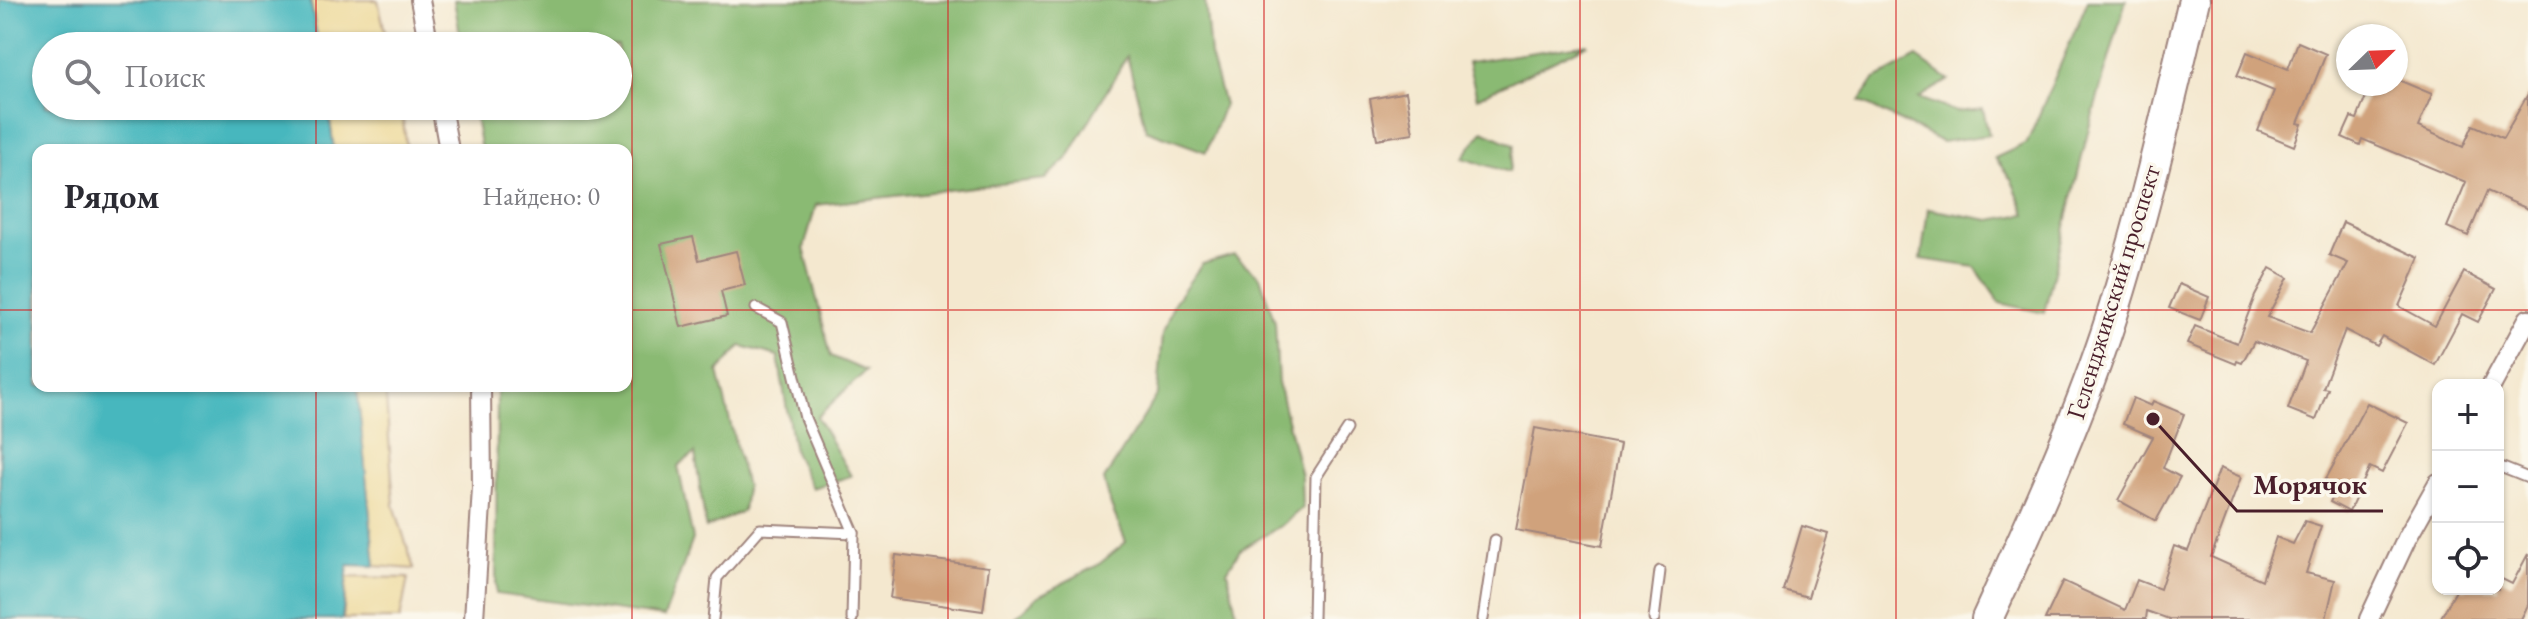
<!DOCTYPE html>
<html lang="ru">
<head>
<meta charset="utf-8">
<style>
  :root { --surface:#fff; --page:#f7f7f7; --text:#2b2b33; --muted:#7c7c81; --line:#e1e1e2 }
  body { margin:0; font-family:"EB Garamond",serif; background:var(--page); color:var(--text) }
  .controls { position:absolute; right:24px; bottom:24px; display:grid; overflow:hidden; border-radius:16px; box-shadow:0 2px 6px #0004 }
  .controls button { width:72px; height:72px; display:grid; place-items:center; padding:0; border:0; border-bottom:2px solid var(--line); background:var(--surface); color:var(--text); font:40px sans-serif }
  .compass { position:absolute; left:2336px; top:24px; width:72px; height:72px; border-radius:50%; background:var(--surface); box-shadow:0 2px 6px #0004; rotate:67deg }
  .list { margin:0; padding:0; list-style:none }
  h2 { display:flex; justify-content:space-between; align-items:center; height:104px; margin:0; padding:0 32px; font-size:34px }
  h2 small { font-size:26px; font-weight:400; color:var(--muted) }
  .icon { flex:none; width:44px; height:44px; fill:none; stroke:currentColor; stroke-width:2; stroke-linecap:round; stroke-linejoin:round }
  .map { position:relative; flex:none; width:2528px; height:619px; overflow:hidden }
  .search { position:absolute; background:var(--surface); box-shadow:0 2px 6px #0004; left:32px; top:32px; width:600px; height:88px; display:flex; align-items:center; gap:20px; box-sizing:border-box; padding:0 28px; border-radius:44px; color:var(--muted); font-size:30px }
  .panel { position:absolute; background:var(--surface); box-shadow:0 2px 6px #0004; left:32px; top:144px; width:600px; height:248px; border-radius:16px }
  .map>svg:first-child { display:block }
  .forest { fill:#8aba73; stroke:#6a6c4f; stroke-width:2 }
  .sand { fill:#eeda9e; stroke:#9c7c64; stroke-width:2 }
  .water { fill:#47b7be; stroke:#486b74; stroke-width:2 }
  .building { fill:#d0a27c }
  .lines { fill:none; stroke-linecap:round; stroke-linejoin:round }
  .lane-casing { stroke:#9f847d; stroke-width:13 }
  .street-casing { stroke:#9f847d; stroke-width:22 }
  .primary-casing { stroke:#9f847d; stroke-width:34 }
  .lane { stroke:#fff; stroke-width:9 }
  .street { stroke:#fff; stroke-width:18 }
  .primary { stroke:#fff; stroke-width:30 }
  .grid { fill:none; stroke:#d62828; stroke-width:2; stroke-opacity:0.55 }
  .labels { text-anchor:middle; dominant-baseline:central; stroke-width:7; stroke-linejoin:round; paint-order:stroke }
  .street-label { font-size:26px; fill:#4a1f2b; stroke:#fbf7ec }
  .leader { fill:none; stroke:#4a1f2b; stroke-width:3 }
  .callout-dot { fill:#4a1f2b; stroke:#fbf7ec; stroke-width:3 }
  .callout-label { font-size:28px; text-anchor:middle; font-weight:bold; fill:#4a1f2b; stroke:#fbf7ec; stroke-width:7; stroke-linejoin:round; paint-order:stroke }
</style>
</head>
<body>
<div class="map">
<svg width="2528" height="619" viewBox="0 0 2528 619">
  <rect width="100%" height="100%" fill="#fbf7ec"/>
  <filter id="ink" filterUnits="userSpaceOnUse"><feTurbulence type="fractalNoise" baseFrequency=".0125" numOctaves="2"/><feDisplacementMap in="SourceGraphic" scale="16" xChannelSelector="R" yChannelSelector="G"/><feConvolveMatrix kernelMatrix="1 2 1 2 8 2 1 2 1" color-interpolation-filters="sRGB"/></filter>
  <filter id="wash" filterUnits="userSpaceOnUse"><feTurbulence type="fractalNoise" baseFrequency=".006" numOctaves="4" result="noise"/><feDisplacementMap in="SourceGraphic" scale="32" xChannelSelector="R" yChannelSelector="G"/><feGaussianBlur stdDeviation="1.8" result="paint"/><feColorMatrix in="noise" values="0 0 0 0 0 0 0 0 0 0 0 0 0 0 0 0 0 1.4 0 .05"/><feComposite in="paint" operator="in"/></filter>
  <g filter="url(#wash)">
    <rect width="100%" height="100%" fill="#f4e8cf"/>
    <!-- forest -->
    <g class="forest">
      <polygon points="454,0 1205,0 1210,55 1224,105 1206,152 1146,130 1127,56 1067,159 1045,179 816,205 804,248 831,356 866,371 817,417 851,476 812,488 794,452 778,356 741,346 718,372 746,487 743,511 706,528 695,453 678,466 693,539 664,617 496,594 497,386 626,386 626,150 481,150 473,106 618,106 618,46 462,46"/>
      <polygon points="2088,0 2126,0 2089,128 2044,313 2000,303 1975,267 1921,259 1928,209 1990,220 2026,214 2012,181 1995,158 2027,143"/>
      <polygon points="1588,44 1477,98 1468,62"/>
      <polygon points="1917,57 1949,80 1919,98 1957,112 1983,109 1989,135 1942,142 1860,101 1874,80"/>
      <polygon points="1483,131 1514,145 1509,172 1462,158"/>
      <polygon points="1234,255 1260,277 1275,322 1278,383 1301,476 1302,508 1282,525 1240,550 1227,571 1238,619 1014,619 1038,596 1098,565 1126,542 1111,506 1104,480 1158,394 1163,333 1174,303 1202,264"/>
    </g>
    <!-- sand -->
    <g class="sand">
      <polygon points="310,0 378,0 388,46 319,46"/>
      <polygon points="328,106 401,106 407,150 334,150"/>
      <polygon points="357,386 385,386 394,505 414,569 375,566"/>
      <polygon points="347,577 408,578 400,619 343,619"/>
    </g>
    <!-- water -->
    <polygon class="water" points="0,0 310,0 319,46 46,46 46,106 328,106 334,150 38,150 38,386 357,386 375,566 348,565 342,619 0,619"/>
    <g id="blocks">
      <!-- building -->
      <g class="building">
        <polygon points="2298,42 2326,54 2298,123 2302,124 2294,146 2258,131 2274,91 2237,76 2247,52 2288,69"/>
        <polygon points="2396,79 2432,94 2418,127 2463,147 2473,125 2503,138 2528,94 2528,209 2487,191 2468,236 2447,227 2466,182 2362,139 2360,145 2342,137 2351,117 2357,119 2371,84 2396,84"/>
        <polygon points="1406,92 1413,133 1377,139 1370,99"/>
        <polygon points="2343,222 2420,258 2399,306 2435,326 2464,272 2496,289 2478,322 2462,314 2435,365 2382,336 2376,346 2345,330 2323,388 2328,389 2316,420 2288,409 2306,361 2254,341 2242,363 2237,361 2236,364 2187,344 2195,326 2237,343 2255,296 2270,268 2288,278 2267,317 2310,333 2348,263 2329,255"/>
        <polygon points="693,237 699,260 736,251 745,285 721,291 727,316 681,327 661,244"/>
        <polygon points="2179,284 2209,297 2200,320 2169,308"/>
        <polygon points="2133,398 2151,406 2153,401 2184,414 2163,468 2180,477 2156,521 2118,500 2153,437 2123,424"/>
        <polygon points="2367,403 2408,423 2382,473 2370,467 2349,512 2330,502 2334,494 2321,488"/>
        <polygon points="1535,428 1620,444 1602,546 1516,530"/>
        <polygon points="2220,468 2241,477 2211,557 2262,580 2276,537 2293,544 2305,521 2321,526 2306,573 2335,580 2326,619 2169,619 2147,611 2146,619 2045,619 2063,581 2125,610 2137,580 2160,589 2174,546 2188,551"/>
        <polygon points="1802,526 1828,534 1808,597 1783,590"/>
        <polygon points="2528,554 2528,605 2521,619 2440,619 2457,589 2498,589 2498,577 2512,584"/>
        <polygon points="896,555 989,567 983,611 890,598"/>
      </g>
    </g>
  </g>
  <g filter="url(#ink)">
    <use href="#blocks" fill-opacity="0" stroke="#9f847d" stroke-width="2"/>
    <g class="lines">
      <!-- lane casing -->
      <g class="lane-casing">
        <g id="lane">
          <polyline points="756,308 782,322 805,418 854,533 852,619"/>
          <polyline points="2498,466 2528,478"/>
          <polyline points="713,619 717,578 760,529 854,533"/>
          <polyline points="1313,619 1316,477 1347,429"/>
          <polyline points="1483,619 1495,540"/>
          <polyline points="1654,619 1660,571"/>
        </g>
      </g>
      <!-- street casing -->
      <g class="street-casing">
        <g id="street">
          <polyline points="420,0 429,46"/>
          <polyline points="441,106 449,150"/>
          <polyline points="2492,385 2528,319"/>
          <polyline points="474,619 482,488 481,386"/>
          <polyline points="2369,619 2407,538 2438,483"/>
        </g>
      </g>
      <!-- primary casing -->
      <g class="primary-casing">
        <path id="primary" d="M1987,619c43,-94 86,-187 119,-285 36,-109 61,-222 88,-334"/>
      </g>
      <!-- lane -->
      <use href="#lane" class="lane"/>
      <!-- street -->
      <use href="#street" class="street"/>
      <!-- primary -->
      <use href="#primary" class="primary"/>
    </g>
  </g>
  <!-- grid -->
  <path class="grid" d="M316,0v46M632,0v619M948,0v619M1264,0v619M1580,0v619M1896,0v619M2212,0v619M316,106v44M0,310h38M626,310h1902M316,386v233"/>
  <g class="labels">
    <!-- street labels -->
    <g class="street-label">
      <text transform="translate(2113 292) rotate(-73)">Геленджикский проспект</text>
    </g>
  </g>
  <!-- callouts -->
  <path class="leader" d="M2153 419L2237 511H2383"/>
  <circle class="callout-dot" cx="2153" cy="419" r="8"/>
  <g class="callout-label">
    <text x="2310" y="494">Морячок</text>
  </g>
</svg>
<div class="controls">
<button>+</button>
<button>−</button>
<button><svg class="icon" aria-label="locate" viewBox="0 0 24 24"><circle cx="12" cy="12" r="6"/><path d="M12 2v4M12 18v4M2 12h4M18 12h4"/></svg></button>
</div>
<svg class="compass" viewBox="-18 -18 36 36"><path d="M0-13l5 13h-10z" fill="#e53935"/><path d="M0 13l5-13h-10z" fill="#7c7c81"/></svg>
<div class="search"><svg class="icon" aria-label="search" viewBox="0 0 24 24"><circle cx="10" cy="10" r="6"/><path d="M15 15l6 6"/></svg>Поиск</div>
<section class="panel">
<h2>Рядом<small>Найдено: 0</small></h2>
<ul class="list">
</ul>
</section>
</div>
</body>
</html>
